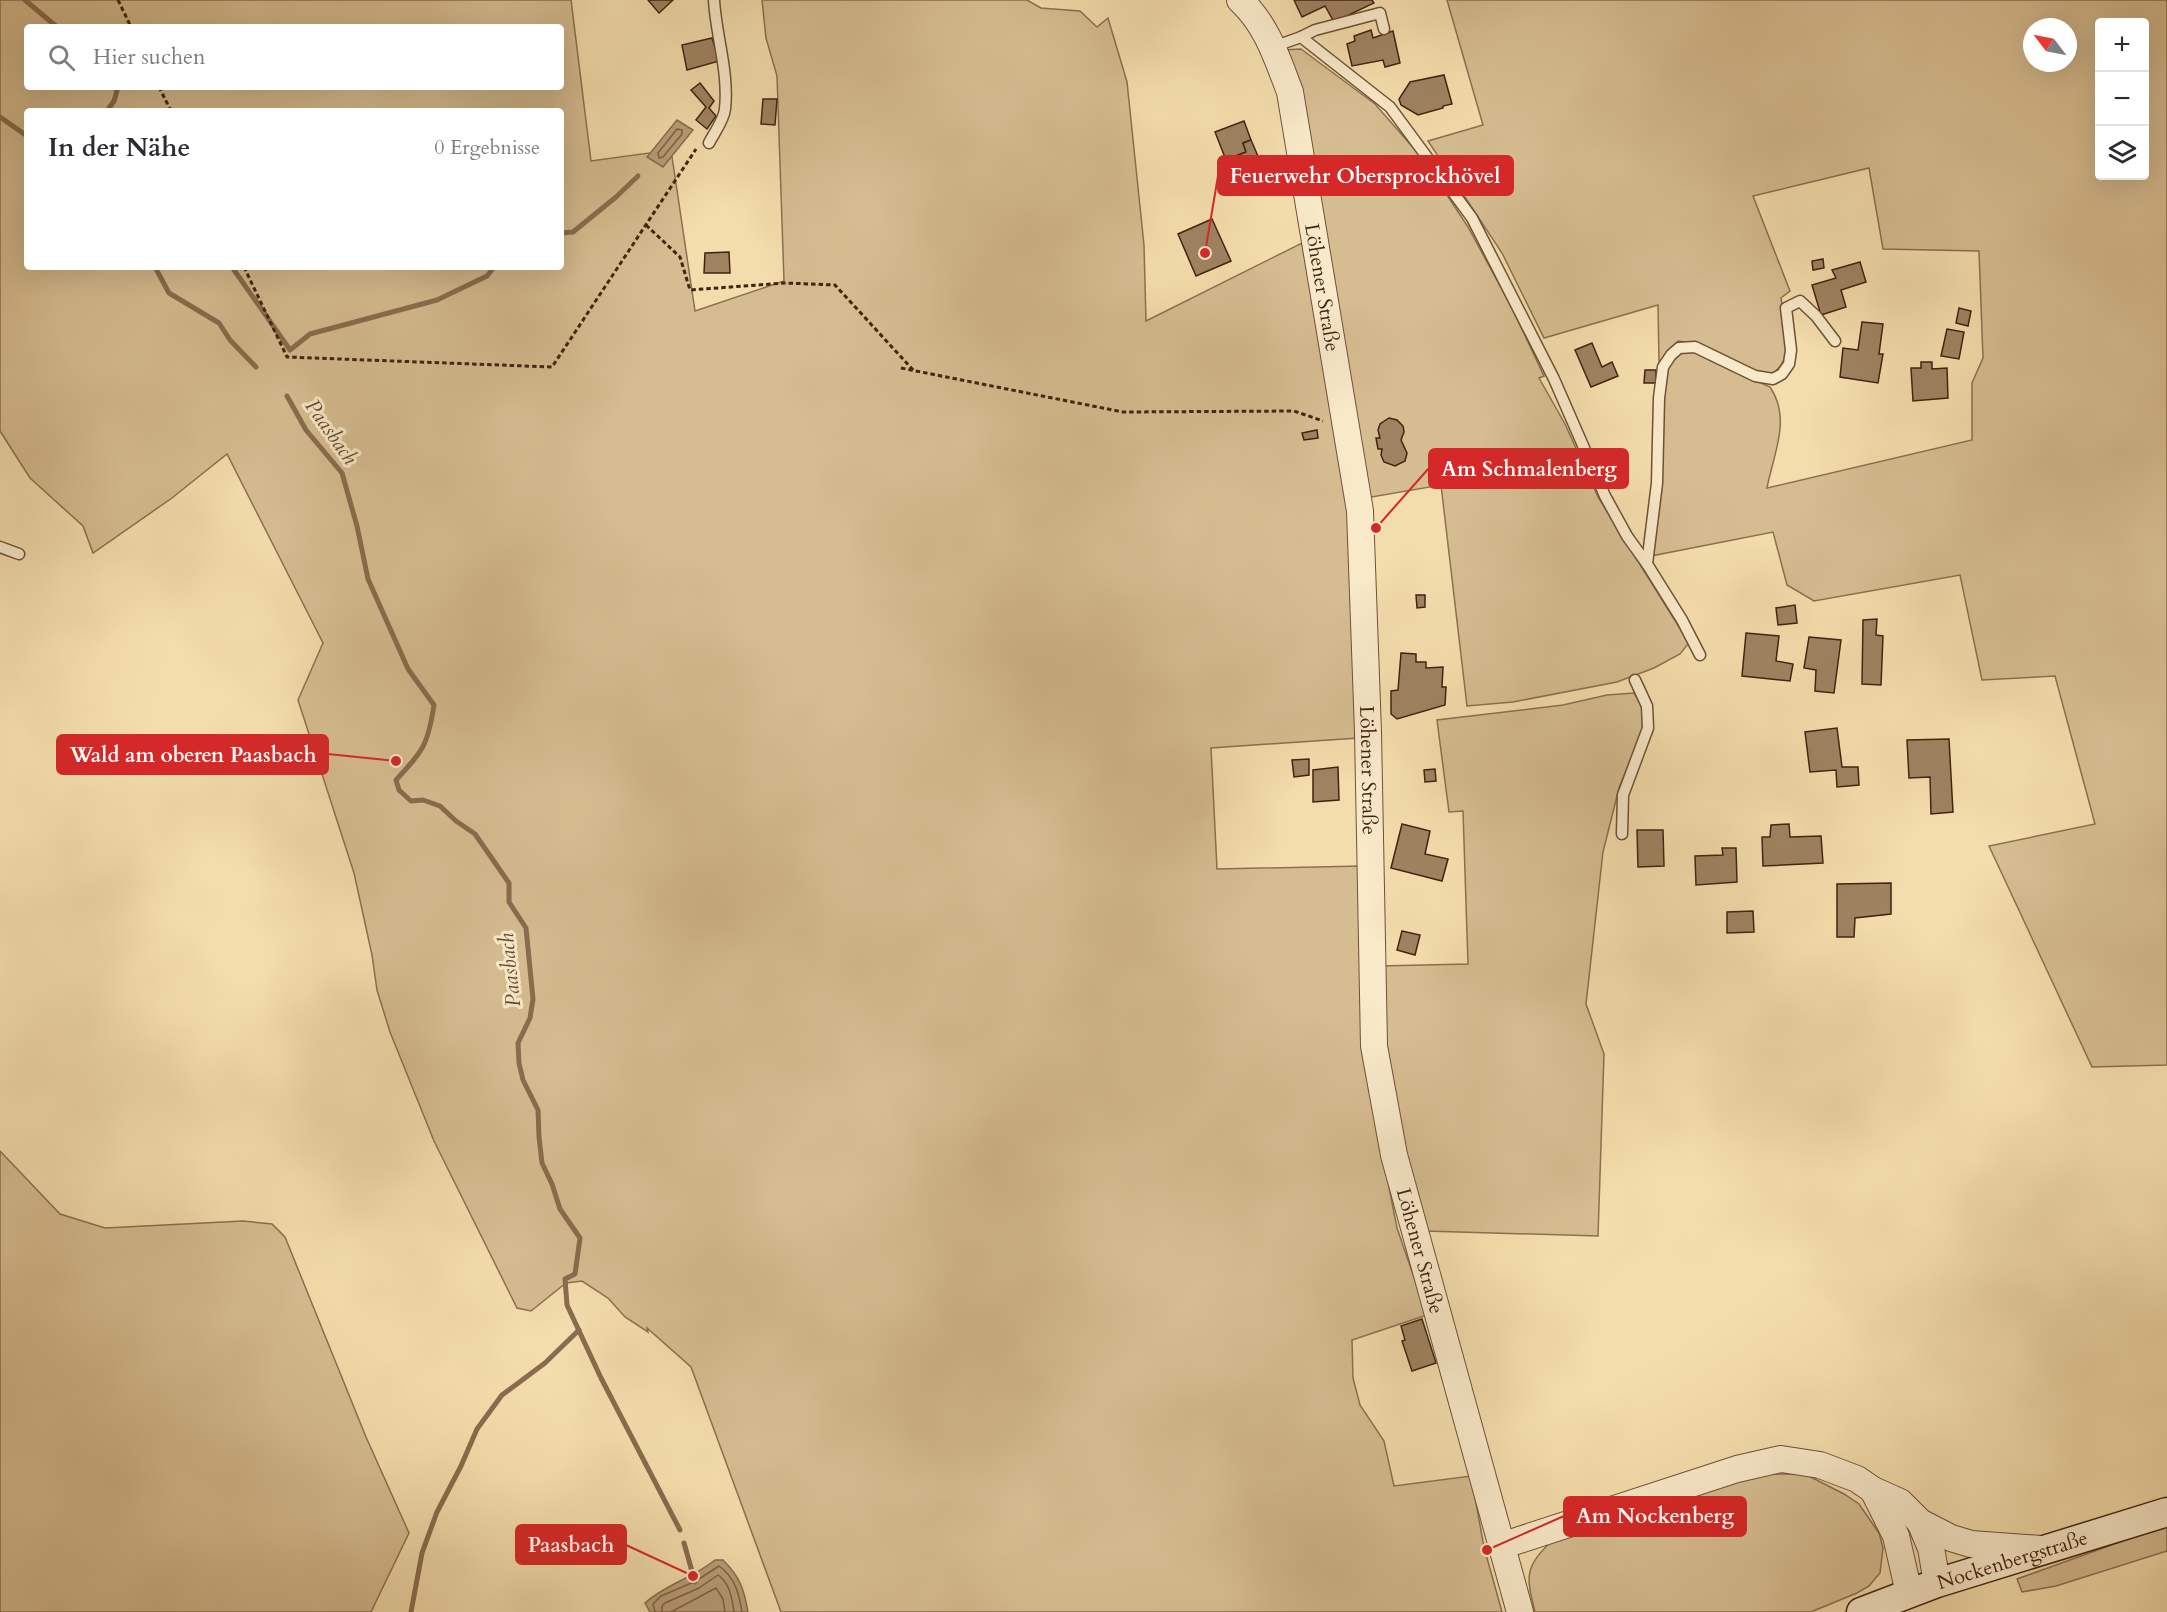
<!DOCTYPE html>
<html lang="de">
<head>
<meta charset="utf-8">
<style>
  :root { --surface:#fff; --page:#f7f7f7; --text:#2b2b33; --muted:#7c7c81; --line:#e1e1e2 }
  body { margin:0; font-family:Cardo,serif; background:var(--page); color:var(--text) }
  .controls { position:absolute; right:18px; top:18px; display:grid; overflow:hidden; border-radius:6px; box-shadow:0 6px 24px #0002 }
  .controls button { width:54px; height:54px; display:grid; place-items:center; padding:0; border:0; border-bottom:2px solid var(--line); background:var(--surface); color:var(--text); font:30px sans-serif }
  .compass { position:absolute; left:2023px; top:18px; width:54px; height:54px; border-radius:50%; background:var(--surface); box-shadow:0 6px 24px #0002; rotate:302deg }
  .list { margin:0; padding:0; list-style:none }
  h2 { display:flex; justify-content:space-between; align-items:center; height:78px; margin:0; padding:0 24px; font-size:26px }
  h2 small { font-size:20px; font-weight:400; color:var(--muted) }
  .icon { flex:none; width:33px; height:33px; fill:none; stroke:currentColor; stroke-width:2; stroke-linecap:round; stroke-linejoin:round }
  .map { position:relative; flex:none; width:2167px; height:1612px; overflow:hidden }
  .search { position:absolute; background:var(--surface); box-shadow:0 6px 24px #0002; left:24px; top:24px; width:540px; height:66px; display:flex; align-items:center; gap:15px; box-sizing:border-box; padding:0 21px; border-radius:6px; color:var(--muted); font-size:22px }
  .panel { position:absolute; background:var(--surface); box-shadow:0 6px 24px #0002; left:24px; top:108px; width:540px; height:162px; border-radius:6px }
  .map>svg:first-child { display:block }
  .green { fill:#d6bd91; stroke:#8c7050; stroke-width:1.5; fill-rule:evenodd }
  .water { fill:#b89d77; stroke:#896c4e; stroke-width:1.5 }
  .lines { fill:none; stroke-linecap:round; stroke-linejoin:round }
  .shore { stroke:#7e6044; stroke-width:1.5 }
  .stream { stroke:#896c4e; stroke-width:5 }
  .building { fill:#9f8361; stroke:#432210; stroke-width:1.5 }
  .service-casing { stroke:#6f5137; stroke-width:13 }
  .tertiary-casing { stroke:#6f5137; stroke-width:28 }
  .secondary-casing { stroke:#432210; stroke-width:31 }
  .path { stroke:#432210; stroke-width:3; stroke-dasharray:4.5 3; stroke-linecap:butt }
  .service { stroke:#f8e9c9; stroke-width:10 }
  .tertiary { stroke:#f8e9c9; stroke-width:26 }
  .secondary { stroke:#f8e9c9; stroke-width:28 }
  .labels { text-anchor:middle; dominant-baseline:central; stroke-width:6; stroke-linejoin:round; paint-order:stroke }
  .street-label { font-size:20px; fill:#432210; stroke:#f8e9c9 }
  .water-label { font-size:21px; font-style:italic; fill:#66472f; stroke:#f8e9c9 }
  .leader { fill:none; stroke:#d62828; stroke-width:2 }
  .callout-dot { fill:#d62828; stroke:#f8e9c9; stroke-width:2 }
  .callout { fill:#d62828; stroke:#d62828; stroke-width:2 }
  .callout-label { font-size:21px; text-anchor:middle; font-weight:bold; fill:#fff }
</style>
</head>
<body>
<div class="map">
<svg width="2167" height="1612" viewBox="0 0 2167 1612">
  <rect width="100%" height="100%" fill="#f4ddac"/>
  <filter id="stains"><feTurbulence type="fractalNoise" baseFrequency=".00333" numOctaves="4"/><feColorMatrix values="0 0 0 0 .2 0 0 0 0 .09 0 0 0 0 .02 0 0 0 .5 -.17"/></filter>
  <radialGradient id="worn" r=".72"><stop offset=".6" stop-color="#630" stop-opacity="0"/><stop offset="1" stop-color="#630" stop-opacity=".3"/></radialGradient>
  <!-- green -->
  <g class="green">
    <path d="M0,0h571l20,161 80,-11 24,161 89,-30 -7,-205 -11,-38 -4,-38h265l14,8 39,3 17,16 11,-9 19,64 17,163 2,76 156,-78 48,259 8,236 -147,10 6,121 144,-3 23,296 13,66 30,87 -75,25 1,38 7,27 24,36 10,45 77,-10 13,71 18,65h-721l-90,-245 -44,-39 1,4 -23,-15 -17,-19 -26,-17 -16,2 -35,28 -14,-3 -83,-167 -44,-109 -13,-42 -5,-35 -18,-82 -56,-173 25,-57 -96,-189 -55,44 -79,55 -10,-27 -53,-48 -30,-47zM27,27h534v60h-534zM27,111h534v156h-534z"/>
    <path d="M1447,0h720v1065l-75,2 -103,-221 106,-22 -40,-148 -73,4 -22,-105 -146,26 -27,-16 -14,-53 -122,24 9,-131 8,-59c7,-11 13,-14 26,-14l76,35c22,32 3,68 -3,101l205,-48v-57l11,-25 -4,-107 -96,-2 -14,-81 -116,28 37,95 -9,7c4,27 16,60 -10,77 -26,-5 -46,-22 -70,-30 -7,-2 -16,-3 -23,-4l-19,22 -1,-58 -114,33 -42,-85 -74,-112 55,-16zM2100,22h44v154h-44zM2032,27h36v36h-36z"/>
    <polygon points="1301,49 1375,104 1424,160 1468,227 1511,306 1544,376 1539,378 1565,424 1598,497 1689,643 1680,654 1654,668 1617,682 1513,702 1467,706 1441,485 1366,498 1282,50"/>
    <polygon points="1634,693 1643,707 1642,731 1619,788 1603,852 1586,1004 1604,1054 1598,1236 1425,1231 1403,1151 1383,1045 1379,966 1468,964 1463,811 1449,812 1437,720 1563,705 1607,695"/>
    <polygon points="0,1151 60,1214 105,1228 243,1221 272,1224 285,1237 366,1437 409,1533 371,1612 0,1612"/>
    <path d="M1766,1474h39l39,20 15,10 20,29 4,15 -3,25 -11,13 -12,7 -46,19h-276c-9,-36 -11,-45 18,-72l173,-57z"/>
    <polygon points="2167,1525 2167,1551 2056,1586 2022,1592 2017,1579"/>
  </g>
  <!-- water -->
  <g class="water">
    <polygon points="677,120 693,130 663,167 647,157"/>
    <path d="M715,1560h8c17,17 21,29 25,52h-98l-5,-9c21,-19 48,-25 70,-43z"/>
  </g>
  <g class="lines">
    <!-- shore -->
    <g class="shore">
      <polygon points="677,129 682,130 682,134 663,157 659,158 658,153"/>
      <path d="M655,1612l-2,-8 8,-8 35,-15 23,-15c16,11 20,28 23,46"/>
      <path d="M662,1612v-6l3,-3 34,-15 19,-13c12,8 14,24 16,37"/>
      <polyline points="671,1612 716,1588 723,1599 725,1612"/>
    </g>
    <!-- stream -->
    <g class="stream">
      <polyline points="25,0 57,27"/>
      <polyline points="107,111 114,101 118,87"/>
      <polyline points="0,117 27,136"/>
      <polyline points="561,233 573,232 616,197 638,176"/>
      <polyline points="155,267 169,293 219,323 230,340 256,367"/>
      <polyline points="232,267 290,350 310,334 437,300 487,276 494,267"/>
      <path d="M287,396l19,34 36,43 15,53 11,53 40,90 26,36c-6,40 -11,46 -38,75l3,10 12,11 12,-1 17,6 16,15 19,13 34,49v19l17,26 7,71 -3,19 -12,25 1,20 4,17 15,30 1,27 3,26 10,21 8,25 20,29 -5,36 -10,5 2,26 34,73 79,152"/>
      <polyline points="684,1543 695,1582"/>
      <polyline points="411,1612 422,1553 437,1512 461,1466 477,1429 502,1395 545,1363 579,1330"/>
    </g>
  </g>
  <!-- building -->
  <g class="building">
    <polygon points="648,0 673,0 659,13"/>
    <polygon points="1294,0 1372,0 1374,3 1334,22 1325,6 1302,17"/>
    <polygon points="1371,30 1373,38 1393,31 1400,63 1385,67 1383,60 1352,66 1347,44 1355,41 1354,36"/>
    <polygon points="712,38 719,61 687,70 682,45"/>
    <polygon points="1444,75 1452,104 1443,106 1443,108 1418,115 1401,105 1399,99 1410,82"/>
    <polygon points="700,83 714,101 709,108 716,116 707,129 696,120 706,107 691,90"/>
    <polygon points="763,99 777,99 775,125 761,124"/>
    <polygon points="1244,121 1251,140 1243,143 1246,152 1226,160 1215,132"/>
    <polygon points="1251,140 1264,170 1234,182 1225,160 1246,152 1243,143"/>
    <polygon points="1212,219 1231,261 1196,276 1178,234"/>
    <polygon points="729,252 730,273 704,273 705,253"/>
    <polygon points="1823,259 1824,268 1813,270 1812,261"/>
    <polygon points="1860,262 1866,282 1841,290 1846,307 1821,315 1812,285 1836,278 1832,270"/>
    <polygon points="1959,308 1971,311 1968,326 1956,323"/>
    <polygon points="1862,322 1883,324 1879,354 1883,354 1878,383 1840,377 1843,348 1858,350"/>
    <polygon points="1947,329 1964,332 1959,359 1941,356"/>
    <polygon points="1592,343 1602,367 1612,362 1618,376 1591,387 1575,350"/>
    <polygon points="1921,362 1932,362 1932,369 1947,368 1948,398 1913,401 1911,368 1921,368"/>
    <polygon points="1645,370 1656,370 1656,383 1644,383"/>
    <polygon points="1389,418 1397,420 1403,426 1404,432 1401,440 1407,453 1405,461 1395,466 1384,462 1381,455 1382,449 1378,449 1376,438 1380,438 1378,430 1380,424"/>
    <polygon points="1317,430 1318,438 1304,440 1302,433"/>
    <polygon points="1416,595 1425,595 1425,607 1417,608"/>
    <polygon points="1795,605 1797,623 1778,625 1776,608"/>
    <polygon points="1877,619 1876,635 1883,636 1881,685 1862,684 1863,620"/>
    <polygon points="1746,633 1779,636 1776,661 1793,664 1790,681 1742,676"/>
    <polygon points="1809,637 1841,640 1834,693 1815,691 1816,670 1804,668"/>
    <polygon points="1401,653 1416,654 1416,662 1426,662 1426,668 1443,667 1442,687 1446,687 1445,705 1397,719 1391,714 1391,691 1398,690"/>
    <polygon points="1837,728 1842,767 1858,767 1859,785 1837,787 1836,770 1810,772 1805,732"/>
    <polygon points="1949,739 1953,812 1931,814 1930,777 1909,778 1907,740"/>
    <polygon points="1309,759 1309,775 1294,777 1292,760"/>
    <polygon points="1338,767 1339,800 1313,802 1313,770"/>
    <polygon points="1435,769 1436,781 1425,782 1424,770"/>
    <polygon points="1402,824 1430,831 1425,854 1448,859 1442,881 1391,868"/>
    <polygon points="1789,824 1790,837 1821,836 1823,863 1763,866 1762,837 1770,837 1771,825"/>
    <polygon points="1637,830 1663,830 1664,866 1638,867"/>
    <polygon points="1722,848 1736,848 1737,882 1696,885 1695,856 1723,855"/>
    <polygon points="1891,883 1891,914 1855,918 1854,937 1837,937 1837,884"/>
    <polygon points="1753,911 1754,932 1727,933 1727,912"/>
    <polygon points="1402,931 1420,935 1415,955 1397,950"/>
    <polygon points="1422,1319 1436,1363 1412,1371 1402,1341 1405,1340 1401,1326"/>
  </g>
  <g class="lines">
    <!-- service casing -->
    <g class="service-casing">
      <g id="service">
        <polyline points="1301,37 1315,30 1380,13 1384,29"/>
        <polyline points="1273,47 1301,37 1390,107 1472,218 1554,379 1605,496 1627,536 1647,564"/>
        <path d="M709,143c5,-10 15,-23 16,-34 4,-37 -9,-73 -11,-109"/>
        <polyline points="0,547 19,554"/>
        <polyline points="1700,655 1682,620 1647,564 1657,483 1659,398 1663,367 1671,355 1679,348 1695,347 1755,376 1773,379 1782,374 1789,364 1791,350 1786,308 1800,301 1816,316 1835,341"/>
        <polyline points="1622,834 1623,795 1648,728 1647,706 1635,680"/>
      </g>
    </g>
    <!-- tertiary casing -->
    <g class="tertiary-casing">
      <g id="tertiary">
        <path id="s1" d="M1240,0c27,25 37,58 50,92l70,419 8,221 6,314 20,109 126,457"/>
        <polyline points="1873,1490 1896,1536 1909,1593"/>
        <polyline points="1920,1522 1931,1548 1937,1583"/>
        <polyline points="1501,1546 1737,1469 1781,1459 1820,1465 1857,1479 1873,1490 1900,1502 1920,1522 1951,1538 1971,1544 2041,1549"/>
      </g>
    </g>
    <!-- secondary casing -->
    <g class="secondary-casing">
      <g id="secondary">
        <path id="s2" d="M1861,1612l76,-29 230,-71"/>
      </g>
    </g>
    <!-- path -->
    <g class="path">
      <polyline points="118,0 131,27"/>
      <polyline points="159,87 171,111"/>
      <polyline points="646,225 680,257 690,290 785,283 835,285 914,371"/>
      <polyline points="244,267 287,357 552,367 696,149"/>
      <polyline points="901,368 1123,412 1294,411 1323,421"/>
    </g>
    <!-- service -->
    <use href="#service" class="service"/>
    <!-- tertiary -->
    <use href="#tertiary" class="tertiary"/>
    <!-- secondary -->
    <use href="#secondary" class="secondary"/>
  </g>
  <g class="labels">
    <!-- street labels -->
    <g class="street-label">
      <text stroke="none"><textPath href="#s1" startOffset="304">Löhener Straße</textPath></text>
      <text stroke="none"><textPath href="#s1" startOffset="790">Löhener Straße</textPath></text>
      <text stroke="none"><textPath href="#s1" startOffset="1276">Löhener Straße</textPath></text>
      <text stroke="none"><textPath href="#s2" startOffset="160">Nockenbergstraße</textPath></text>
    </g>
    <!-- water labels -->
    <g class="water-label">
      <text transform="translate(331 432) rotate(55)">Paasbach</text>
      <text transform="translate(510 970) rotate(-96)">Paasbach</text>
    </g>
  </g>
  <!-- callouts -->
  <path class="leader" d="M1205 253L1218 176M1376 528L1429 468M396 761L328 754M1487 1550L1564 1516M693 1576L626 1545"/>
  <g class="callout-dot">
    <circle cx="1205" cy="253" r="6"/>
    <circle cx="1376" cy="528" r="6"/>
    <circle cx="396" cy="761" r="6"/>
    <circle cx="1487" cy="1550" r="6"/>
    <circle cx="693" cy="1576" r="6"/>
  </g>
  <g class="callout">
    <rect x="1218" y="156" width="295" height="39" rx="6"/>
    <rect x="1429" y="449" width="199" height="39" rx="6"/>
    <rect x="57" y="735" width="271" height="39" rx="6"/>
    <rect x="1564" y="1497" width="182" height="39" rx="6"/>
    <rect x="516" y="1525" width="110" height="39" rx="6"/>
  </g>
  <g class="callout-label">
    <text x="1365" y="183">Feuerwehr Obersprockhövel</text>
    <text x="1529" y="476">Am Schmalenberg</text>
    <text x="193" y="762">Wald am oberen Paasbach</text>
    <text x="1655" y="1523">Am Nockenberg</text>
    <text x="571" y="1552">Paasbach</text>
  </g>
  <rect width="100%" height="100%" filter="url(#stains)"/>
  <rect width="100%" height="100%" fill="url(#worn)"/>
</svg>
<div class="controls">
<button>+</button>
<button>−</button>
<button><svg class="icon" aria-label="layers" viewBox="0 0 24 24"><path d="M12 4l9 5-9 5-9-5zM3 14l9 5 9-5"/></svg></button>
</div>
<svg class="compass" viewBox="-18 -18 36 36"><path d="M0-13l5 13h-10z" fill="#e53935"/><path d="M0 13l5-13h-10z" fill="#7c7c81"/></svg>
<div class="search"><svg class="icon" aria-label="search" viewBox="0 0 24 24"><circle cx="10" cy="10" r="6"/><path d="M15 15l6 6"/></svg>Hier suchen</div>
<section class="panel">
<h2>In der Nähe<small>0 Ergebnisse</small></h2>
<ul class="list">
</ul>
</section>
</div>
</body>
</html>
